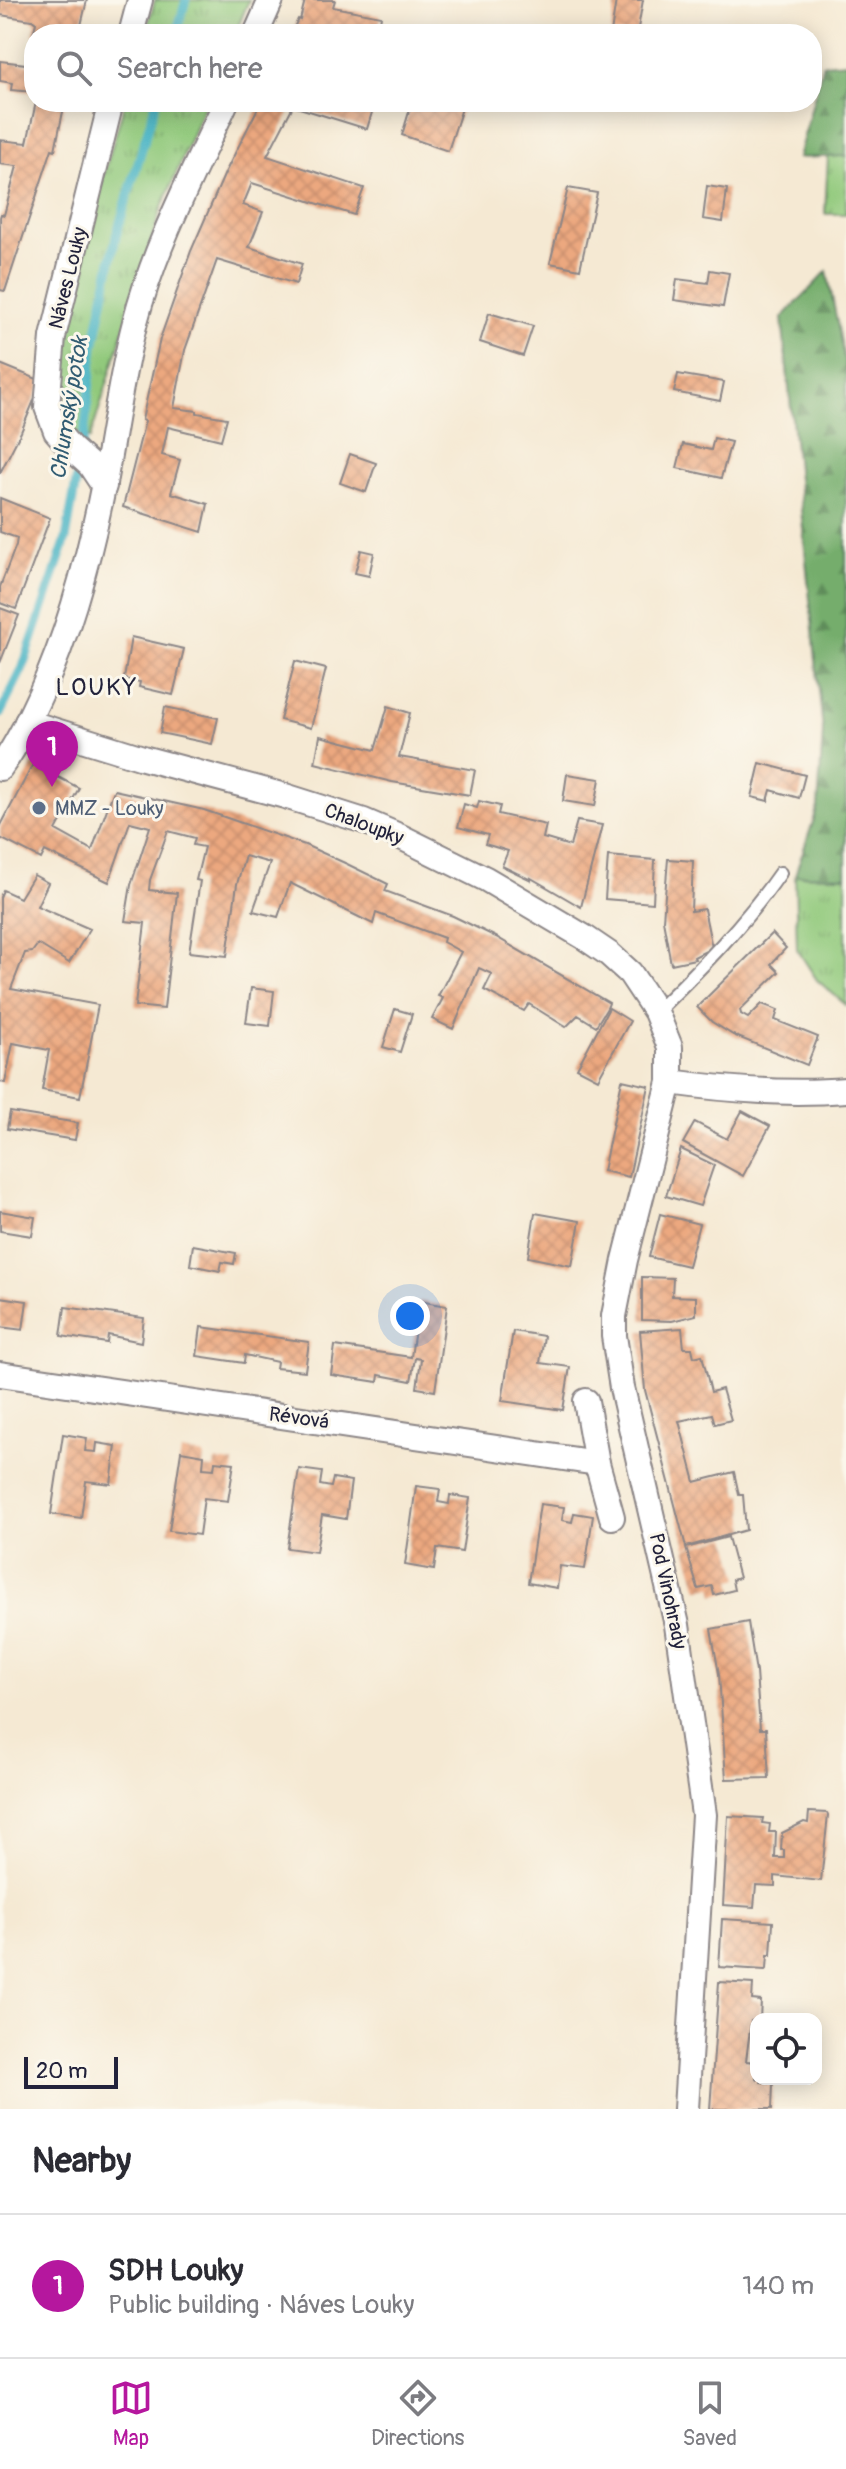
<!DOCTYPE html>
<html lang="en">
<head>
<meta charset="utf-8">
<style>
  :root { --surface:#fff; --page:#f7f7f7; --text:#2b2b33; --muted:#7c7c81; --line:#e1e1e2; --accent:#b5179e }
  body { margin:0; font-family:Pangolin,sans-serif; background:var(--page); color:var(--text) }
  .controls { position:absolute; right:24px; bottom:24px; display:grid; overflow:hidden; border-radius:16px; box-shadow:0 4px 20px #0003 }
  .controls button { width:72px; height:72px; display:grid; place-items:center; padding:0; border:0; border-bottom:2px solid var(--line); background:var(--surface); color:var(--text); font:40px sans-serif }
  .scale { position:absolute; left:24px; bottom:20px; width:94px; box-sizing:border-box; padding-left:8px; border:4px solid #22223b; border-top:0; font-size:22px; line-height:28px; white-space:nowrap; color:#22223b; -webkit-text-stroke:6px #fbf7ec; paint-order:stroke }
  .you { position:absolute; left:410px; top:1316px; width:28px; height:28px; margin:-20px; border:6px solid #fff; border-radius:50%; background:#1a73e8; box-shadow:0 0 0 12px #1a73e833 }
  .badge { display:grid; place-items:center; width:52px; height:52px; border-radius:50%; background:var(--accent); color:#fff; font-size:26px; font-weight:700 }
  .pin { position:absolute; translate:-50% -66px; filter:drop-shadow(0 2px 4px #0008) }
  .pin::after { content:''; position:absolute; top:42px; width:28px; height:24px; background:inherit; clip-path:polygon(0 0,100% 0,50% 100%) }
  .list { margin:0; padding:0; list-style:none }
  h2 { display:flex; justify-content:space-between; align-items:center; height:104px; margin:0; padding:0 32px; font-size:34px }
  h2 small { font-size:26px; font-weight:400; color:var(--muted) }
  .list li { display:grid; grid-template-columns:52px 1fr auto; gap:24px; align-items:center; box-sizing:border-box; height:144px; padding:0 32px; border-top:2px solid var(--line) }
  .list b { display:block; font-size:30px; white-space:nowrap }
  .list p { margin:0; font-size:26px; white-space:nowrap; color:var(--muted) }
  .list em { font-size:26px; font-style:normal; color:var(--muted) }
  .icon { flex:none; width:44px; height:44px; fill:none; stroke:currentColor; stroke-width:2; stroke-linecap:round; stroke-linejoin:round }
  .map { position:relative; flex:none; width:846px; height:2109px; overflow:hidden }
  .search { position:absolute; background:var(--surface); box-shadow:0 4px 20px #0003; left:24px; right:24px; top:24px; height:88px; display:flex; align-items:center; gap:20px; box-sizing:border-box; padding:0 28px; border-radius:32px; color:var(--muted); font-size:30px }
  .sheet { height:248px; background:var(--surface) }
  nav { display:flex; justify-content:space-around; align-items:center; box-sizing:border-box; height:112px; border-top:2px solid var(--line); background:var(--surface); font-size:22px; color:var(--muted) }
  nav a { display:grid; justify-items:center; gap:4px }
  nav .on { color:var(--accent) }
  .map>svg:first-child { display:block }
  .grass { fill:url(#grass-tufts); stroke:#5a765c; stroke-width:2 }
  .forest { fill:url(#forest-firs); stroke:#4b6854; stroke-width:2 }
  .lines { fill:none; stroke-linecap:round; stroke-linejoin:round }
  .stream { stroke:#48b4c4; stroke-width:9 }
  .building { fill:url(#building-cross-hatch) }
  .lane-casing { stroke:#8c8687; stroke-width:16 }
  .street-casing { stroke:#8c8687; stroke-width:28 }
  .lane { stroke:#fff; stroke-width:12 }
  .street { stroke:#fff; stroke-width:24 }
  .service-dot { fill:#5c6f8a; stroke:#fbf7ec; stroke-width:3 }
  .labels { text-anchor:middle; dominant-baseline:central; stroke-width:6; stroke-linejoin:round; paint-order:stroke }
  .street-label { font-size:20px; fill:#22223b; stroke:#fbf7ec }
  .service-label { font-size:20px; fill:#4e5e75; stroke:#fbf7ec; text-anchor:start }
  .water-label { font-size:22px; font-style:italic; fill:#315c72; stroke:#fbf7ec }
  .quarter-label { font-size:24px; letter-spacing:2px; fill:#22223b; stroke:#fbf7ec }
</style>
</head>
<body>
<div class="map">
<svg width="846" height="2109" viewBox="0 0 846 2109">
  <defs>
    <pattern id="grass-tufts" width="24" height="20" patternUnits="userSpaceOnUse" patternTransform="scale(2)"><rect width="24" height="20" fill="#91c97c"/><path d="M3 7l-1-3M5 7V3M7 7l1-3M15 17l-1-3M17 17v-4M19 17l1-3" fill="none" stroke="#7dac6c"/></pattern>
    <pattern id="forest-firs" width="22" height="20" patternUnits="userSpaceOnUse" patternTransform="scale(2)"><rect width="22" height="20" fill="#74ad6c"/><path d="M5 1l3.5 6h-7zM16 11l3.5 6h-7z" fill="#5f8c5a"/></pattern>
    <pattern id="building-cross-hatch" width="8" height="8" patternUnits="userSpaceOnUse" patternTransform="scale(2)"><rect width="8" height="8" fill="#eca87f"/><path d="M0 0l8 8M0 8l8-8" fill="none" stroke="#ca906f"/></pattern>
  </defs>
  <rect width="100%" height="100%" fill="#fbf7ec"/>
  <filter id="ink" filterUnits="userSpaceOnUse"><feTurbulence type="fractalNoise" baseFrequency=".0125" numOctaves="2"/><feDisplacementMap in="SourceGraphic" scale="16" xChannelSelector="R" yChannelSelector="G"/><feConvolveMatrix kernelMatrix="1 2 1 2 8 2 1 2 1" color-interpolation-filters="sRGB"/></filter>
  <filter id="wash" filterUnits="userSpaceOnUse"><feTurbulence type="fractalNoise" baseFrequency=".006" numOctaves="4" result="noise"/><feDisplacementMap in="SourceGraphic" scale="32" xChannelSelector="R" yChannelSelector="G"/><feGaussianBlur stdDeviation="1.8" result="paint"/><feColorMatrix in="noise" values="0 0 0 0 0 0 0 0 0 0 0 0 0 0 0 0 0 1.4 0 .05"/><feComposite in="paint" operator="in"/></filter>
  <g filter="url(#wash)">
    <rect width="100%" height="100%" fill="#f5e9d3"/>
    <!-- grass -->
    <g class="grass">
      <polygon points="155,0 249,0 235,34 145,34"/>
      <path d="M125,102h81l-46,110 -70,227 -20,-8c-3,-31 -8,-74 -3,-104 12,-76 37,-151 58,-225z"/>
      <polygon points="846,155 846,214 825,214 828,157"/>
      <polygon points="795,875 846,876 846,1005 817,980 797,949"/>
    </g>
    <!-- forest -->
    <g class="forest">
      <polygon points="846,62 846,156 798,158 823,64"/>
      <polygon points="827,271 846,368 846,876 795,875 818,807 823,731 782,318"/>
    </g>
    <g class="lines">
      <!-- stream -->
      <g class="stream">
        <polyline points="176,34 186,0"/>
        <polyline points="0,714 22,670 66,539 84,436 94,346 116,236 156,102"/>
      </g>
    </g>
    <g id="blocks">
      <!-- building -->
      <g class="building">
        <polygon points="0,0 87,0 79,34 33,34 36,23 32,20 0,15"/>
        <polygon points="305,0 335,0 333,7 381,16 378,34 355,34 328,28 327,33 323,31 322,34 291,34 298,19 300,20"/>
        <polygon points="616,0 643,0 637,34 611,33"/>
        <polygon points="0,61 34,65 34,92 11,90 12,83 0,81"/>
        <polygon points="36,102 65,102 55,150 52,149 5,291 0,290 0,217 1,214 4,215 17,166 0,164 0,140 27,143"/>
        <polygon points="261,102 351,102 373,109 367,129 293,106 267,156 364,188 354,215 252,183 243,205 263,212 249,247 302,264 296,284 217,260 185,350 174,408 197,411 197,413 227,418 221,440 168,427 162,455 180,460 171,493 208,504 202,532 123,507 145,421 142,420 160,339 191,251 225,173"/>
        <polygon points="412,102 464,102 448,151 402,135"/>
        <polygon points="707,186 727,189 723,222 703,219"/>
        <polygon points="568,188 597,193 580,269 550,263"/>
        <polygon points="710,270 729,273 723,307 674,300 677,279 708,283"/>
        <polygon points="489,313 533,326 523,356 480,342"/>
        <polygon points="0,364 42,381 21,432 0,473"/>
        <polygon points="678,374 724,382 720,401 674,392"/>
        <polygon points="714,438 731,442 721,478 677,468 683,444 711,450"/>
        <polygon points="350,454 376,463 366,492 340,483"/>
        <polygon points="0,498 50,518 16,609 0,603 0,587 16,545 17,538 0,532"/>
        <polygon points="361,550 374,553 369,576 355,573"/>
        <polygon points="0,608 19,615 0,663"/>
        <polygon points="131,637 184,649 173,695 139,687 140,682 124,679"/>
        <polygon points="295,661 326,669 311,728 280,720"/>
        <polygon points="388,706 410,713 399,757 475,770 470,795 392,782 315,763 320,736 375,750"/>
        <polygon points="165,707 218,718 212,744 160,733"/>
        <polygon points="760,763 805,775 799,798 771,790 768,801 752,797"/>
        <polygon points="33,764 79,788 56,830 92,850 114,790 204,810 305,845 347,864 388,884 385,891 453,916 496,937 609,1003 607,1008 596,1026 578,1015 566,1027 529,1004 524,1011 484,990 492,974 479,968 453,1029 432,1019 443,998 438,996 461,952 443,942 444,938 376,913 373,924 290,883 278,917 253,911 270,863 245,856 237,884 227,956 189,952 200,881 196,880 204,847 193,845 195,838 168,831 150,880 149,890 177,893 164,1009 135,1006 145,923 125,921 131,885 150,827 130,822 109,882 45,851 41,859 0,838 0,827"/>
        <polygon points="567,774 600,779 595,806 563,801"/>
        <polygon points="479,801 500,806 498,814 546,825 543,838 570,846 577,821 602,825 581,907 531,878 531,880 502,866 508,851 485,844 488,835 458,827 464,804 477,808"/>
        <polygon points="608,856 655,860 653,903 605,899"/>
        <polygon points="668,859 693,861 691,911 704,909 712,948 694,957 695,959 671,964 663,920"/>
        <polygon points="34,875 48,883 37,906 90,929 69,963 38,944 32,952 25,953 11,989 98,1005 80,1097 42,1090 49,1050 13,1043 5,1083 0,1082 0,897 3,890 20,898"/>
        <polygon points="772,933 786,948 771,964 779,972 740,1010 741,1014 748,1018 762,1004 778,1010 775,1020 818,1037 807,1065 733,1035 712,1022 697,1007"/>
        <polygon points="251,988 274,991 270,1026 246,1023"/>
        <polygon points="609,1008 630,1021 598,1079 577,1068"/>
        <polygon points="395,1009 412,1014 400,1052 383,1047"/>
        <polygon points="622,1080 649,1086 629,1177 603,1171"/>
        <polygon points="742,1111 770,1126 743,1176 683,1143 695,1122 727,1139"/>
        <polygon points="10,1112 78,1123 75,1140 7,1129"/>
        <polygon points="681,1149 714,1165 700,1206 666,1196"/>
        <polygon points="0,1211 35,1217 32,1236 0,1231"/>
        <polygon points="535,1213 580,1221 572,1266 528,1257"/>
        <polygon points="660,1214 699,1224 688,1266 649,1257"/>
        <polygon points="193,1245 236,1253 234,1264 222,1262 220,1271 190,1265"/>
        <polygon points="642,1277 673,1278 672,1296 696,1297 696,1315 672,1321 642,1320"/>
        <polygon points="0,1297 27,1301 23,1330 0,1327"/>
        <polygon points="419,1301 447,1306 435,1391 417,1388 421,1359 415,1358 411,1381 379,1375 378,1382 331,1375 335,1346 411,1357"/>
        <polygon points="65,1307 144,1318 141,1342 108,1335 107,1343 61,1336"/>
        <polygon points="201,1327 309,1342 305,1371 276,1368 277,1362 245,1355 244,1363 197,1356"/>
        <polygon points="682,1328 684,1348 692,1348 694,1357 702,1355 711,1392 722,1389 731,1420 715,1424 712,1414 679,1421 695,1482 734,1472 739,1495 743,1495 746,1530 686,1547 645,1390 640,1331"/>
        <polygon points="513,1331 544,1336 540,1363 570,1367 563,1410 502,1401"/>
        <polygon points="63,1434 87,1438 85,1451 96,1452 97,1443 116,1446 111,1484 86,1481 81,1518 51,1514"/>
        <polygon points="181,1451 204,1455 203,1468 214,1469 215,1461 234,1463 228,1501 204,1498 199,1535 169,1531"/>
        <polygon points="299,1469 322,1472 320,1485 331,1487 333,1478 351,1481 346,1519 322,1515 316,1552 287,1548"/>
        <polygon points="416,1486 440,1489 438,1502 449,1504 450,1495 470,1498 462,1552 437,1548 434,1570 405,1565"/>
        <polygon points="540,1504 564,1507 562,1520 572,1522 574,1513 593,1516 585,1569 560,1566 557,1588 528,1583"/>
        <polygon points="728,1537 739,1578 732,1580 734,1590 714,1595 712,1586 698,1589 686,1548"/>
        <polygon points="748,1622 756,1672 760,1729 766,1729 769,1778 726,1779 719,1674 711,1629"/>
        <polygon points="809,1812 827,1813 828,1815 821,1881 775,1876 775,1886 756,1885 754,1907 723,1905 728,1816 763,1818 762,1823 770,1824 769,1832 776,1832 775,1858 784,1858 784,1850 781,1850 782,1833 804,1822 808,1823"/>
        <polygon points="722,1919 773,1922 771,1955 768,1955 767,1968 765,1970 719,1967"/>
        <polygon points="719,1982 753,1984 752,2000 761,2001 760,2019 751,2021 746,2061 756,2062 756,2079 761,2079 761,2082 773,2083 772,2109 710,2109"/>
      </g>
    </g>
  </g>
  <g filter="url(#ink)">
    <use href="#blocks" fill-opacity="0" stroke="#8c8687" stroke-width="2"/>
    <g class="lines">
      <!-- lane casing -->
      <g class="lane-casing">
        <path id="lane" d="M656,1012c45,-44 88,-87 124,-139"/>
      </g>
      <!-- street casing -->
      <g class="street-casing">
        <g id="street">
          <polyline points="131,34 140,0"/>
          <polyline points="256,34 271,0"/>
          <polyline points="104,486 90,465 72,449 56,431 47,407 53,337 111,102"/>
          <polyline points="27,722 143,758 285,796 364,821 399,836 486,879 584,937 609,954 630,973 656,1012 670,1047 670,1082 625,1260 614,1316 614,1336 622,1388 677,1625 704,1815 686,2109"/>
          <path d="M0,768c17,-23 29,-49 41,-75 30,-66 49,-139 63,-210 10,-53 17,-108 31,-161 20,-77 58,-148 91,-220"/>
          <path d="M670,1082c59,8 117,13 176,8"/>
          <polyline points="0,1374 597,1463"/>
          <polyline points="586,1401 597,1463 612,1517"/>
        </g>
      </g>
      <!-- lane -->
      <use href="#lane" class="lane"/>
      <!-- street -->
      <use href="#street" class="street"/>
    </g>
  </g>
  <!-- markers -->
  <circle class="service-dot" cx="39" cy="808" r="8"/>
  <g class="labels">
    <!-- street labels -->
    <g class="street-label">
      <text transform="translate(68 278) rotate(-76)">Náves Louky</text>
      <text transform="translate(364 824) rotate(21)">Chaloupky</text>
      <text transform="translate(299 1418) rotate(8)">Révová</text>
      <text transform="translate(668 1591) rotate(78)">Pod Vinohrady</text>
    </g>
    <!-- service labels -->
    <g class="service-label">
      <text x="55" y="808">MMZ - Louky</text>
    </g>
    <!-- water labels -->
    <g class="water-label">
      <text transform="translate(69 408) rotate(-81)">Chlumský potok</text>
    </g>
    <!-- quarter labels -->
    <g class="quarter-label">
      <text x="97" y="687">LOUKY</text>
    </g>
  </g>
</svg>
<div class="controls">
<button><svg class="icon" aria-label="locate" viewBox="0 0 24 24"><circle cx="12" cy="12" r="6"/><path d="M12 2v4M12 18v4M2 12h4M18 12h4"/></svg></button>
</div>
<div class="scale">20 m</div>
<div class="you"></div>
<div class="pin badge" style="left:52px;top:787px">1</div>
<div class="search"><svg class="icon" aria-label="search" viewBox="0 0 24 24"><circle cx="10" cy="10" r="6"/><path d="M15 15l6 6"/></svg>Search here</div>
</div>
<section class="sheet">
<h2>Nearby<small></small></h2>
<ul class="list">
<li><span class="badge">1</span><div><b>SDH Louky</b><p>Public building · Náves Louky</p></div><em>140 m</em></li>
</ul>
</section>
<nav>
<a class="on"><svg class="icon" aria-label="map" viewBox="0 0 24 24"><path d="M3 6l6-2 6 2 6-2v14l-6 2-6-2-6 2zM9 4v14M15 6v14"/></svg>Map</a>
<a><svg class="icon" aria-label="directions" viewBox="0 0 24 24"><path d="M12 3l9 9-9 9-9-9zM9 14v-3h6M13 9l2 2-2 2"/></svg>Directions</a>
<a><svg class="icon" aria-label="saved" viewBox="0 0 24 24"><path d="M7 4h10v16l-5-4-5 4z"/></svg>Saved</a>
</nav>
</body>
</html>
